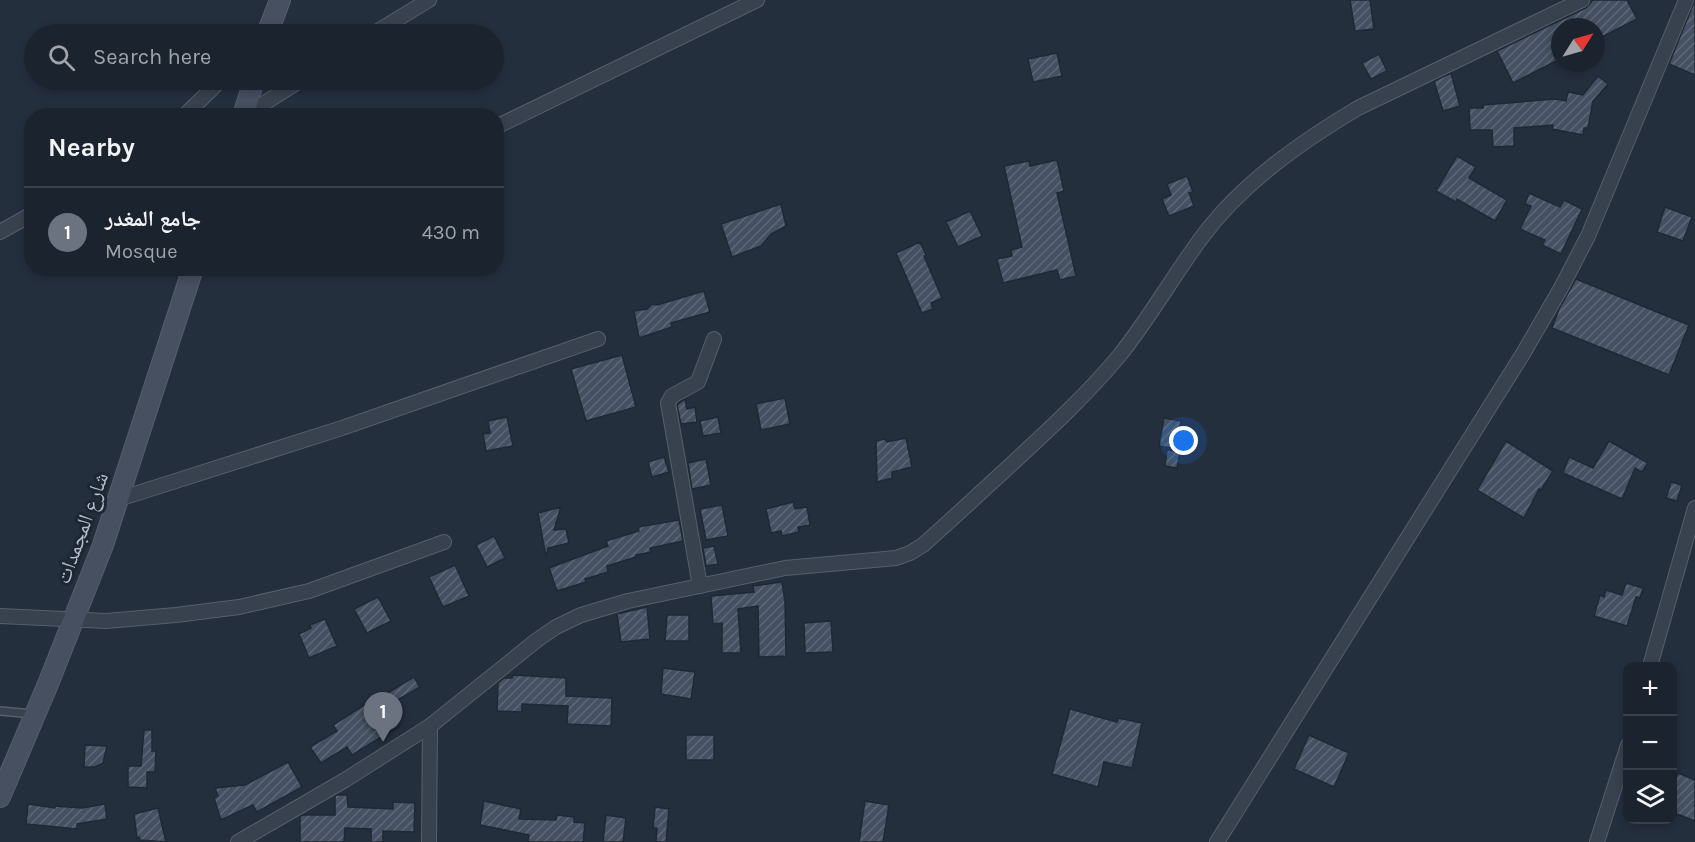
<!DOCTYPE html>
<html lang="en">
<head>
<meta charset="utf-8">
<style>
  :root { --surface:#1b232e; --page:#242b36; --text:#f1f3f6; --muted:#a0a4aa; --line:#39404a; --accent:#1a73e8 }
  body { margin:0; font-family:Karla,"Noto Naskh Arabic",sans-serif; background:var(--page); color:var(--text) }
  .controls { position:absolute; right:18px; bottom:18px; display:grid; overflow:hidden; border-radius:12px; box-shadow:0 3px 9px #0003 }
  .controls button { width:54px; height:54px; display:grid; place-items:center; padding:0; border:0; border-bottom:2px solid var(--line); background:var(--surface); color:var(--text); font:30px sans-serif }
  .compass { position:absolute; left:1551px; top:18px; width:54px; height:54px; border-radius:50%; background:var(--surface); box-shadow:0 3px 9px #0003; rotate:53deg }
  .you { position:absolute; left:1184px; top:441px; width:21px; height:21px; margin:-15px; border:4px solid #fff; border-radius:50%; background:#1a73e8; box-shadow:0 0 0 9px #1a73e833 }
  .badge { display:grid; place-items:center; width:39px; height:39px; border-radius:50%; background:var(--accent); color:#fff; font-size:20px; font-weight:700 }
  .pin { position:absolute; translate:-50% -50px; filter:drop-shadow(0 2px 3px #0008) }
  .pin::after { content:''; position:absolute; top:32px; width:21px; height:18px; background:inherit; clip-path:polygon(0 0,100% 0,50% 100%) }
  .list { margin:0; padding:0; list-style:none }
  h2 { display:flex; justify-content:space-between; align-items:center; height:78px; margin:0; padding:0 24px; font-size:26px }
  h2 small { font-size:20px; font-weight:400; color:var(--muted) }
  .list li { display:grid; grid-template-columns:39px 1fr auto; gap:18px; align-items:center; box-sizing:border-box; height:90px; padding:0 24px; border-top:2px solid var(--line) }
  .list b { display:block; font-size:22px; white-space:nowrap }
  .list p { margin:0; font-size:20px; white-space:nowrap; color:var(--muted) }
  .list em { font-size:20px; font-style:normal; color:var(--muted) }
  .icon { flex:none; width:33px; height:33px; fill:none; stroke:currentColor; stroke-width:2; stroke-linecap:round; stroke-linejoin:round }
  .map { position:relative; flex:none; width:1695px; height:842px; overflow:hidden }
  .search { position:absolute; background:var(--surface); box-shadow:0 3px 9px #0003; left:24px; top:24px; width:480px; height:66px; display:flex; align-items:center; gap:15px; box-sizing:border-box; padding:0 21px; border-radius:33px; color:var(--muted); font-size:22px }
  .panel { position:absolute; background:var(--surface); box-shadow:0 3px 9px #0003; left:24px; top:108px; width:480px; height:168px; border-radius:24px }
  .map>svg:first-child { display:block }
  .building { fill:url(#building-hatch); stroke:#1f2835; stroke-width:1.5 }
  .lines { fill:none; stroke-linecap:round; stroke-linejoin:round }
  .lane-casing { stroke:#565f6c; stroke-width:10 }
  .street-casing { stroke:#565f6c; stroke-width:16 }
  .secondary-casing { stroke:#565f6c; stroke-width:22 }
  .lane { stroke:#38414e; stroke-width:7 }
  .street { stroke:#38414e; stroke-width:14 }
  .secondary { stroke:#465061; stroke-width:20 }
  .labels { text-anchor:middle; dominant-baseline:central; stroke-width:6; stroke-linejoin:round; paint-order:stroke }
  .street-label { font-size:21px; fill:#b4bcc9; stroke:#1d2633 }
</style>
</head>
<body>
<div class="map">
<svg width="1695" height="842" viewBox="0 0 1695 842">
  <defs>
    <pattern id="building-hatch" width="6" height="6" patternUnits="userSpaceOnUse" patternTransform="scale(1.5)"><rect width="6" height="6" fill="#455162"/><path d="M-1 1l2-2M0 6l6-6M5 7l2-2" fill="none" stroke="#5d6877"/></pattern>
  </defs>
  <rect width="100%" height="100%" fill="#242f3e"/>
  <!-- building -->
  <g class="building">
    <polygon points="1350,0 1370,0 1374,29 1355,31"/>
    <polygon points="1593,0 1627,0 1637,19 1596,40 1596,27 1560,27 1560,59 1513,83 1497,51 1586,8"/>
    <polygon points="1695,0 1695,75 1669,64"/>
    <polygon points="1057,53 1062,76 1033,82 1028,59"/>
    <polygon points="1379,54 1387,71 1371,79 1362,63"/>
    <polygon points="1451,73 1460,106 1443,111 1434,81"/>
    <polygon points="1598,76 1608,84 1593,101 1588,128 1584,128 1583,135 1552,129 1553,125 1514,128 1514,146 1493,147 1492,130 1470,130 1469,108 1483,108 1483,105 1555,99 1566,101 1568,92 1583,95"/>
    <polygon points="1457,156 1476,167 1469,178 1507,200 1495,221 1457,199 1456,202 1436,191"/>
    <polygon points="1057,160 1064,191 1057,193 1076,276 1060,280 1057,270 1003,283 997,259 1012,256 1011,250 1022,247 1004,166 1029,161 1030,166"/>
    <polygon points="1187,176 1193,192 1189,193 1194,206 1169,216 1162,199 1171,195 1167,184"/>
    <polygon points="1529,193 1560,207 1564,200 1582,209 1561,254 1542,245 1545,240 1520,229 1531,206 1525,204"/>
    <polygon points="781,204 786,226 771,234 761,246 732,257 721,224"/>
    <polygon points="1665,207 1692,217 1683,241 1657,232"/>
    <polygon points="970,211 982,236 958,247 946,222"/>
    <polygon points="920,242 926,255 924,256 942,298 931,303 933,309 922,313 896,253"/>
    <polygon points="1576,279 1689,325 1669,375 1552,328 1559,309"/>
    <polygon points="704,291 710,312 671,323 672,327 639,338 634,311 647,309 652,304 657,305"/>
    <polygon points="622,355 636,407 586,421 571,369"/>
    <polygon points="785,398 790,424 761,430 756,404"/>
    <polygon points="685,399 687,409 695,407 697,422 681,424 677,405"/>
    <polygon points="507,417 513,446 486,451 483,434 490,433 488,421"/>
    <polygon points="718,417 721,433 703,436 700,421"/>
    <polygon points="1164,418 1181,421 1176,449 1159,446"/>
    <polygon points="906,438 912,467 892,472 892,478 877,482 876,441 885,439 887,442"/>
    <polygon points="1506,441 1553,471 1541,490 1539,489 1524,518 1477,490"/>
    <polygon points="1609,441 1648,463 1642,472 1635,468 1622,499 1563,473 1569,457 1593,468"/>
    <polygon points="1167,450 1180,452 1177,468 1165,466"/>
    <polygon points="664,457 669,472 652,477 648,462"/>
    <polygon points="706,459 711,485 692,489 688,463"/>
    <polygon points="1671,482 1682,485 1677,501 1666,498"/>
    <polygon points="793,502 795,509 807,507 810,525 798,527 799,532 782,536 781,531 771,533 766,509"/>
    <polygon points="722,505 728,536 706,540 700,509"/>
    <polygon points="561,507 554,530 566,529 569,543 548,548 546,557 538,513"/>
    <polygon points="679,520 683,541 650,548 651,552 636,555 636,557 607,566 608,572 585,579 586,582 557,591 549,568 608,546 606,541 639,531 638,527"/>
    <polygon points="494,536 505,558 487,567 476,545"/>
    <polygon points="714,546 718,564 706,566 703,548"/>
    <polygon points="455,565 469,596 443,607 429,577"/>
    <polygon points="782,582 785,602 786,656 759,657 758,606 738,609 741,653 722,653 722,623 713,624 711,596 754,592 753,586"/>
    <polygon points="1626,583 1643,588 1640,598 1636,597 1627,626 1594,616 1600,595 1604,597 1606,590 1622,595"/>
    <polygon points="378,597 391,621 367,633 354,609"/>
    <polygon points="647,607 650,639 621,642 617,614"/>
    <polygon points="667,615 689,615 689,641 665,641"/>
    <polygon points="325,619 337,646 309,658 299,634 311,628 310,625"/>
    <polygon points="831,621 833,652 805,653 804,623"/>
    <polygon points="663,668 695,672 691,699 661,694"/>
    <polygon points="513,675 566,678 566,696 612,698 611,726 567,724 568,706 522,704 522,712 497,711 498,683 504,678 512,678"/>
    <polygon points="414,677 420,687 387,706 399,726 352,755 347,747 321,763 310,747 337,731 333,725 380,695 381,697"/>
    <polygon points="1070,709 1117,722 1118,718 1142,723 1132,768 1104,762 1098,787 1052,774"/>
    <polygon points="144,730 152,730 152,751 156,751 155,772 147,772 147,788 128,787 128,766 141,766"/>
    <rect x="686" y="735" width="28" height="25"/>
    <polygon points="1309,735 1349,753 1334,787 1294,769"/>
    <polygon points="85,745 107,746 103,763 95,767 84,767"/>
    <polygon points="288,762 302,787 257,812 253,805 221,820 214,798 218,796 215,788 245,785"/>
    <polygon points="1678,773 1695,780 1695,821 1672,812 1672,789"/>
    <polygon points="337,795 347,795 348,807 393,809 393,802 415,803 414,832 383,831 383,842 371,842 371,829 345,828 344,842 300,842 300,816 303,815 335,815 335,796"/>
    <polygon points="484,801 521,809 519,819 556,820 557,815 574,817 574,822 585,823 583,842 528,842 529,835 480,825"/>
    <polygon points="865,801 889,805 883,842 859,842"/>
    <polygon points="28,804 55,808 55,806 82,808 105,804 107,819 77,824 77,829 26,824"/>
    <polygon points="655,807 669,809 666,842 656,842 657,828 653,828"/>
    <polygon points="158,808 166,842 140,840 139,837 137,838 134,814"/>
    <polygon points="606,815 626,818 623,842 603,842"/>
  </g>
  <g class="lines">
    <!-- lane casing -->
    <g class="lane-casing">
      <polyline id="lane" points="0,711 33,714"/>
    </g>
    <!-- street casing -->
    <g class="street-casing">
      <g id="street">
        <polyline points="373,34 429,0"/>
        <polyline points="184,116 221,80"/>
        <polyline points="244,116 301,80"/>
        <polyline points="496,127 757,0"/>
        <polyline points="0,232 32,214"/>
        <polyline points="119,499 342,428 598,339"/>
        <polyline points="700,586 668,403 672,396 698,382 714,339"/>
        <polyline points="0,616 106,621 176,615 239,607 309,591 444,542"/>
        <polyline points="1650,666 1695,508"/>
        <path d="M238,842l107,-62 85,-54 107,-86 19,-13 25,-12 47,-14 157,-33 111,-10 14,-5 13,-8c27,-24 54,-49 80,-73 40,-37 81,-74 116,-116 30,-37 54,-80 83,-119 40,-54 99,-95 156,-129l224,-108"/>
        <polyline points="429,842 430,726"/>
        <polyline points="1217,842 1524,352 1561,288 1588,236 1686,0"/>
        <polyline points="1597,842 1628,745"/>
      </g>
    </g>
    <!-- secondary casing -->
    <g class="secondary-casing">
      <g id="secondary">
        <polyline points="267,34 280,0"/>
        <polyline points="243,116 254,80"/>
        <polyline points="0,797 48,684 103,545 193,268"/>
      </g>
    </g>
    <!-- lane -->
    <use href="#lane" class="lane"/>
    <!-- street -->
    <use href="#street" class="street"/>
    <!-- secondary -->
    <use href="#secondary" class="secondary"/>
  </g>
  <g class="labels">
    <!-- street labels -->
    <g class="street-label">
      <text transform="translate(82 528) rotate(-70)">شارع المجمدات</text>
    </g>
  </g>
</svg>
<div class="controls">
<button>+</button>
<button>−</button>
<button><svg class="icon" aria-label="layers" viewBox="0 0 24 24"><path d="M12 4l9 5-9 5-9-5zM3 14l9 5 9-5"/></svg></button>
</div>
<svg class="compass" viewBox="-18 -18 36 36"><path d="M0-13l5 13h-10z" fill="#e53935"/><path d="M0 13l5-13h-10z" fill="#a0a4aa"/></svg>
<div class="you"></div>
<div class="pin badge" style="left:383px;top:742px;background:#6b7280">1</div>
<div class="search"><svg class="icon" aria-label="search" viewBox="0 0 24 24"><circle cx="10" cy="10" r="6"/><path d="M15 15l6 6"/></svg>Search here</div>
<section class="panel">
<h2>Nearby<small></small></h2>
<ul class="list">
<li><span class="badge" style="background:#6b7280">1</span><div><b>جامع المغدر</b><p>Mosque</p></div><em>430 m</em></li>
</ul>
</section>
</div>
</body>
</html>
